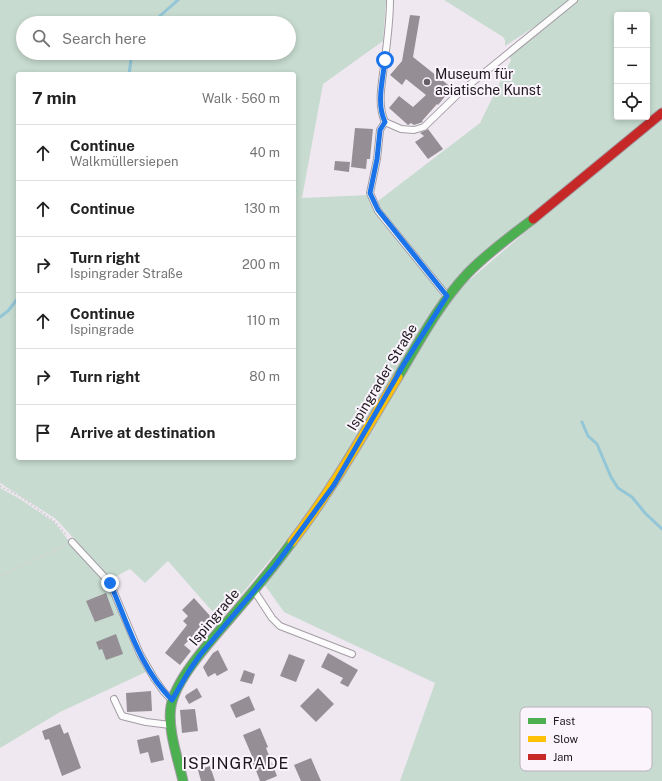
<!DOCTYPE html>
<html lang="en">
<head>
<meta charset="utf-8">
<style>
  :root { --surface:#fff; --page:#f2f2f2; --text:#222; --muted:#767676; --line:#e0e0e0 }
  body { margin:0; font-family:"Public Sans",sans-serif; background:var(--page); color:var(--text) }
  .controls { position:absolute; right:12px; top:12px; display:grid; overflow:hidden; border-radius:4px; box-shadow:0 2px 6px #0003 }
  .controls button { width:36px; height:36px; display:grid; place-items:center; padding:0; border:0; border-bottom:1px solid var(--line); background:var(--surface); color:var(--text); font:20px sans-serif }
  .stop { position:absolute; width:12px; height:12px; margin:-9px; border:3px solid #1a73e8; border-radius:50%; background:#fff }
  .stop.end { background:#1a73e8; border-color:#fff; box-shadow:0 1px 4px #0008 }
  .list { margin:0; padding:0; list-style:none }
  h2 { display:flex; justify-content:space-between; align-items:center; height:52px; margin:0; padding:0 16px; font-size:17px }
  h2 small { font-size:13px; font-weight:400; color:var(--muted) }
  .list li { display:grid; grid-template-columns:26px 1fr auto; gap:12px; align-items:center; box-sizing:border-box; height:56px; padding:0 16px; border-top:1px solid var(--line) }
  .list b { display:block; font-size:15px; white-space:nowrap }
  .list p { margin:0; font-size:13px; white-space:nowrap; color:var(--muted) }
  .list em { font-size:13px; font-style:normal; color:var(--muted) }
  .icon { flex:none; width:22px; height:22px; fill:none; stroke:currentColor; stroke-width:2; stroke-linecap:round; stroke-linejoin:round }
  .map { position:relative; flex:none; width:662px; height:781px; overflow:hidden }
  .search { position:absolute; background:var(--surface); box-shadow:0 2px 6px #0003; left:16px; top:16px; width:280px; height:44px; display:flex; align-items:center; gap:10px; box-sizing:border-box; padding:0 14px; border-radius:22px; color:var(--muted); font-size:15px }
  .panel { position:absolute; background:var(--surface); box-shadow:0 2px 6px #0003; left:16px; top:72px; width:280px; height:388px; border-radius:4px }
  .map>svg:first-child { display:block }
  .green { fill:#c7dbd0; fill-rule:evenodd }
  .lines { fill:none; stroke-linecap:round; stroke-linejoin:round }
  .stream { stroke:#93c6d7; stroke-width:3 }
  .building { fill:#958f95 }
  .lane-casing { stroke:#a39da4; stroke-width:8 }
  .fast-casing { stroke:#a39da4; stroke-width:11 }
  .slow-casing { stroke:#a39da4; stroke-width:11 }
  .jam-casing { stroke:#a39da4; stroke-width:11 }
  .path { stroke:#d3d1d4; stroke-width:2; stroke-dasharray:2 2; stroke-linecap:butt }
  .lane { stroke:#fdfcfd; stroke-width:6 }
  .fast { stroke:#4caf50; stroke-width:9 }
  .slow { stroke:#ffc107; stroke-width:9 }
  .jam { stroke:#c62828; stroke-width:9 }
  .route { stroke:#1a73e8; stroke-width:5 }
  .poi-dot { fill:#656066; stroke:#fbf4fd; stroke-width:1.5 }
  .labels { text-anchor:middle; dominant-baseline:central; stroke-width:4; stroke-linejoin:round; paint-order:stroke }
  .poi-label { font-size:14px; fill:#1b171c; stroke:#fbf4fd; text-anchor:start }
  .street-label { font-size:14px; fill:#1b171c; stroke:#fbf4fd }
  .quarter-label { font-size:16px; letter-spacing:1px; fill:#1b171c; stroke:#fbf4fd }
  .key { fill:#fbf4fd; stroke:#b8b2ba; stroke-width:1 }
  .key-label { font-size:11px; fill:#1b171c }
</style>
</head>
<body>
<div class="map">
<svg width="662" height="781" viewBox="0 0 662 781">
  <rect width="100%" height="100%" fill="#efe8f0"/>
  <!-- green -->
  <g class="green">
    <path d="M0,0h386l-3,41 -60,43 -21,114 66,-3 77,102 -112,187 -113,136 -52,-59 -23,22 -15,-14 -19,10 -55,-60 -56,-36zM23,23h266v30h-266zM18,74h276v384h-276z"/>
    <polygon points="444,0 572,0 557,12 505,46 505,40 503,37"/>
    <path d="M578,0h84v111l-214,182 -66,-83 -4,-9 102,-78 31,-63 -2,-5zM617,15h30v102h-30z"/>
    <polygon points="662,115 662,781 400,781 435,683 284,612 264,584 452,295"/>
    <polygon points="0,488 20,499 54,522 72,545 109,584 148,671 60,712 0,748"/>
  </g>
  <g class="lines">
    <!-- stream -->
    <g class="stream">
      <polyline points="152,23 178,0"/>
      <polyline points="129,74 132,53"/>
      <polyline points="0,317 8,311 18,298"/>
      <polyline points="582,422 588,436 597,444 611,477 618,488 632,497 645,513 662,529"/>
    </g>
  </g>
  <!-- building -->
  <g class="building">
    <polygon points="410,15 420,16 413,57 452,88 438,105 437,104 422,121 423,122 414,125 411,123 408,125 389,108 399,96 413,107 426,95 406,79 402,85 390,75 402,61"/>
    <polygon points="355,128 373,129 370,159 367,159 366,169 351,167"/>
    <polygon points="428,129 443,149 428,159 415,142 424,136 420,133"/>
    <polygon points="335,161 350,162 349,172 334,170"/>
    <polygon points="106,593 114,615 95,622 86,601"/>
    <polygon points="194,598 211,617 194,633 195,634 184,645 191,651 180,665 165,653 187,625 183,621 188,616 182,610"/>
    <polygon points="116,634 123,654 106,660 102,649 99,650 96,642"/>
    <polygon points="218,650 228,670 217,676 215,673 208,677 203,667 213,653"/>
    <polygon points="328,653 358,670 348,687 340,683 343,678 321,667"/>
    <polygon points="289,654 305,660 296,682 280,676"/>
    <polygon points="244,670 255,674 252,684 240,681"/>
    <polygon points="197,688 202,697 189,704 185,697 186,695"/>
    <polygon points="318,688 334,704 316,722 300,706"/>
    <polygon points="151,691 152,711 127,712 126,693"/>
    <polygon points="249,696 255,710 236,718 230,705"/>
    <polygon points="195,709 198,731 182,733 180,710"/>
    <polygon points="60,724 64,734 68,732 81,768 62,776 49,739 45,740 42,731"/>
    <polygon points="260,728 268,747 266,748 277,776 265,781 260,781 253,763 255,763 243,735"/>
    <polygon points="159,735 164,760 151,763 148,752 140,754 137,740"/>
    <polygon points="311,758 321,781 301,781 294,765"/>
    <polygon points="210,766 215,781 201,781 198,770"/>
  </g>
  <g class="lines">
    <!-- lane casing -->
    <g class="lane-casing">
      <g id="lane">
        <polyline points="385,122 401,129 414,130 424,127 458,94 574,0"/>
        <polyline points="385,122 380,130 377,159 370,193 378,211 447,296"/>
        <path d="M385,122c-8,-17 -3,-39 -1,-56 3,-22 6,-44 6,-66"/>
        <polyline points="72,542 110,583 140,654 154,678 164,692 171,699"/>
        <polyline points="255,592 272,618 280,626 352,654"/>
        <polyline points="114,699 122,716 146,722 170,725"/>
      </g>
    </g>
    <!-- fast casing -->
    <g class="fast-casing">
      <g id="fast">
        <path d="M398,377c21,-35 41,-73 69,-103 20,-21 44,-38 66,-55"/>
        <path d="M183,781c-5,-22 -16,-53 -12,-75 5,-30 48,-74 67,-97 19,-22 37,-44 54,-67"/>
      </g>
    </g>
    <!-- slow casing -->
    <g class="slow-casing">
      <path id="slow" d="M292,542c40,-52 72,-109 106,-165"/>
    </g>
    <!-- jam casing -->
    <g class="jam-casing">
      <polyline id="jam" points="533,219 662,113"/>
    </g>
    <!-- path -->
    <g class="path">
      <polyline points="0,486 21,497 54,521 67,536"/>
      <polyline points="0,576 66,545"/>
    </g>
    <!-- lane -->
    <use href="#lane" class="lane"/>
    <!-- fast -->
    <use href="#fast" class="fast"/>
    <!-- slow -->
    <use href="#slow" class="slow"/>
    <!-- jam -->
    <use href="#jam" class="jam"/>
  </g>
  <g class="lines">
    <!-- route -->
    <path class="route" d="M110,583c18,41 30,85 62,117l17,-29 11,-16 75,-89 59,-81 70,-121 43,-68 -69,-86 -8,-17 7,-34 3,-29 5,-8c-9,-18 -2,-43 0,-62"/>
  </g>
  <!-- markers -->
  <circle class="poi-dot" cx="427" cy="82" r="4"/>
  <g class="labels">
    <!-- poi labels -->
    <g class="poi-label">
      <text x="435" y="74">Museum für<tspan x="435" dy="16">asiatische Kunst</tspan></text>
    </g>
    <!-- street labels -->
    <g class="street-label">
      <text transform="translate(382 377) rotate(-59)">Ispingrader Straße</text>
      <text transform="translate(214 617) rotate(-50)">Ispingrade</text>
    </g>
    <!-- quarter labels -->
    <g class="quarter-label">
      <text x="236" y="763">ISPINGRADE</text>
    </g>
  </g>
  <!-- legend -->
  <rect x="520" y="707" width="132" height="64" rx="6" class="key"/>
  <rect x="528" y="718" width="18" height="6" fill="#4caf50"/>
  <rect x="528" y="736" width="18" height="6" fill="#ffc107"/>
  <rect x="528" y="754" width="18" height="6" fill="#c62828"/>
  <g class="key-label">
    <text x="553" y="725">Fast</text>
    <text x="553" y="743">Slow</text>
    <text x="553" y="761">Jam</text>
  </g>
</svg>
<div class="controls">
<button>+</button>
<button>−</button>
<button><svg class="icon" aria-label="locate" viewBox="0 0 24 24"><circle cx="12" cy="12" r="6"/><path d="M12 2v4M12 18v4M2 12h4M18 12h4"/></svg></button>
</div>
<div class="stop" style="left:385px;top:60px"></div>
<div class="stop end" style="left:110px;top:583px"></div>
<div class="search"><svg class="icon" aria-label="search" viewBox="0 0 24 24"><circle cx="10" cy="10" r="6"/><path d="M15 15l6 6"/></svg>Search here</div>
<section class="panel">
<h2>7 min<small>Walk · 560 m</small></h2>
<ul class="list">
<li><svg class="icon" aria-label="ahead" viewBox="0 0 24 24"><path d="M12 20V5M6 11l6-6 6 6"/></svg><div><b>Continue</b><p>Walkmüllersiepen</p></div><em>40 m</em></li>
<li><svg class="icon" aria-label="ahead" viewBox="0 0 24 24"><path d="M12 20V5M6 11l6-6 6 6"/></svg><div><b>Continue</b></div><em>130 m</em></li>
<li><svg class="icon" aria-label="right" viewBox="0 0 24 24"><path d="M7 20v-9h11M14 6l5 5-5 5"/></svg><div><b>Turn right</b><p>Ispingrader Straße</p></div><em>200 m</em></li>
<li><svg class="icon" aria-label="ahead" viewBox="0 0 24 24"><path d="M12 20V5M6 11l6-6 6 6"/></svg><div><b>Continue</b><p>Ispingrade</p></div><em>110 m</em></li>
<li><svg class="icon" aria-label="right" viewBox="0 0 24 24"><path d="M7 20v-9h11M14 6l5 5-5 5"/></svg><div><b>Turn right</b></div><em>80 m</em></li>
<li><svg class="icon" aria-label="arrive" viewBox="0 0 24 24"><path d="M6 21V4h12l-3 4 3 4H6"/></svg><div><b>Arrive at destination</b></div></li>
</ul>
</section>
</div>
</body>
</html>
